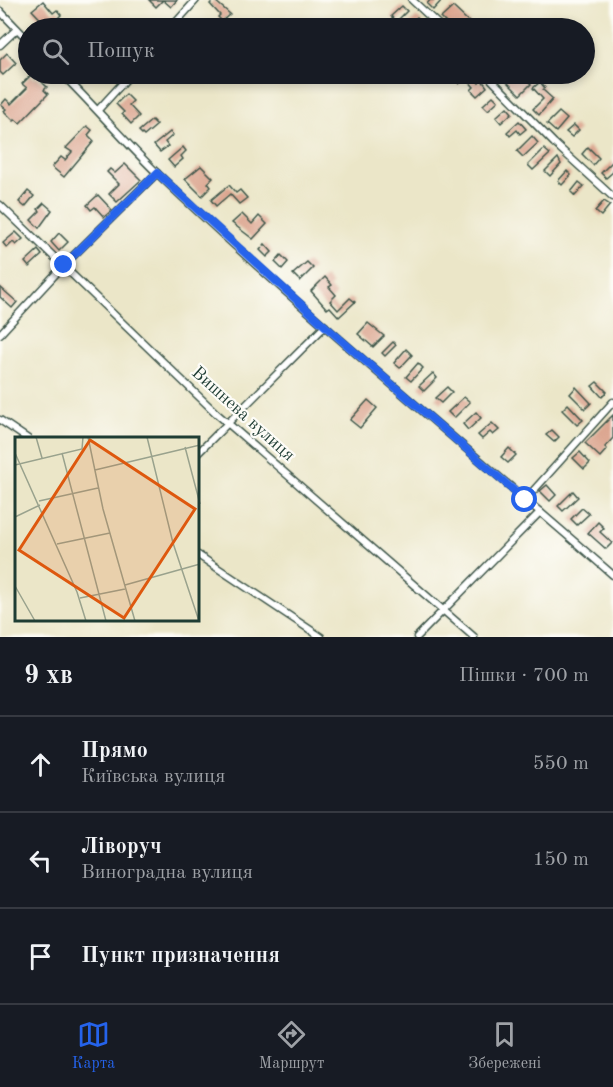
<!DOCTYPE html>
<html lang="uk">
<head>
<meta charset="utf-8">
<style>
  :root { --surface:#171b24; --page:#20242c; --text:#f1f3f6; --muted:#9ea1a6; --line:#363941; --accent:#2563eb }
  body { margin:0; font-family:"Old Standard TT",serif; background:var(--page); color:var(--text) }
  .stop { position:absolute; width:18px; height:18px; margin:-14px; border:4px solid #2563eb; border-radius:50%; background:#fff }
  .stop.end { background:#2563eb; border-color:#fff; box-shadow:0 2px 6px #0008 }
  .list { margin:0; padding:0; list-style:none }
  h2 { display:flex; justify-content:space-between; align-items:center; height:78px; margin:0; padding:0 24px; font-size:26px }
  h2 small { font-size:20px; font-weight:400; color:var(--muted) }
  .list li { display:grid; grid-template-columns:39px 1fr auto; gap:18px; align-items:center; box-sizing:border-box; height:96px; padding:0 24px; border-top:2px solid var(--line) }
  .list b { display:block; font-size:22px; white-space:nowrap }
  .list p { margin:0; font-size:20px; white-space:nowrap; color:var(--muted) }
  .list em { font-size:20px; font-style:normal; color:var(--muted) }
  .icon { flex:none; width:33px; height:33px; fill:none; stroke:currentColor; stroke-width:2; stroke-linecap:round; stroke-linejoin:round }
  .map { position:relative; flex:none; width:613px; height:637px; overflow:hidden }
  .search { position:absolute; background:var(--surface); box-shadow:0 3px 9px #0003; left:18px; right:18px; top:18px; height:66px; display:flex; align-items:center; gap:15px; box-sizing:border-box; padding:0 21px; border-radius:33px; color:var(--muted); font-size:22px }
  .sheet { height:366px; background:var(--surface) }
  nav { display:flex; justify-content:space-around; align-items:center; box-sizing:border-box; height:84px; border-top:2px solid var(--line); background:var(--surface); font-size:16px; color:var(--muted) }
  nav a { display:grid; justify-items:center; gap:3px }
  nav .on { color:var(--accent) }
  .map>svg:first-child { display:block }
  .building { fill:#dca690 }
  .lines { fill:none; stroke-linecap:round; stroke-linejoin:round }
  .minor-casing { stroke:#3e564a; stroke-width:9 }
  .minor { stroke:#fff; stroke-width:6 }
  .route { stroke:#2563eb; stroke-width:8 }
  .labels { text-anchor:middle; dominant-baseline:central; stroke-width:4.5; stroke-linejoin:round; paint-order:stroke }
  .street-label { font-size:18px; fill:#1f3d34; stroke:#fdfcf7 }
  .inset-road { fill:none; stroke:#99a28d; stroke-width:1.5 }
  .view { fill:#de580e; fill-opacity:0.15; stroke:#de580e; stroke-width:3 }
  .inset-edge { fill:none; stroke:#1f3d34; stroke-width:3 }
</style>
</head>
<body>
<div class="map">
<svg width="613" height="637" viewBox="0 0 613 637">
  <rect width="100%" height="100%" fill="#fdfcf7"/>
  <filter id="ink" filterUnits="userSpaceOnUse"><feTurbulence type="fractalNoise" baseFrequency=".0167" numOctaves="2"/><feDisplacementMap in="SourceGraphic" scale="12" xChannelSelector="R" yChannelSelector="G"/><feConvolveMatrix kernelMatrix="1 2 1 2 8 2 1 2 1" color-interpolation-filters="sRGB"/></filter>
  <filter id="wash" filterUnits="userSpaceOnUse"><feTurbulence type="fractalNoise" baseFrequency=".008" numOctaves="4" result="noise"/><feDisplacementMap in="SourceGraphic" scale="24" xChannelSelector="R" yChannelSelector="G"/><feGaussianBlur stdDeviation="1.35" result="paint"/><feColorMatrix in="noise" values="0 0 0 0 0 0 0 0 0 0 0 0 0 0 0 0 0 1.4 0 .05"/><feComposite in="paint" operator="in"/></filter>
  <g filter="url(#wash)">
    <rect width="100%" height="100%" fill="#ebe6c8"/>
    <g id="blocks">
      <!-- building -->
      <g class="building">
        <polygon points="149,0 177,0 171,7 163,0 156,7"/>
        <polygon points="214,0 230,14 222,21 218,17 220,15 210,4"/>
        <polygon points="430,0 442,0 433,10 427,4"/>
        <polygon points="43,1 53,13 57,10 61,15 53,23 55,25 51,28 49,28 32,10"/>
        <polygon points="402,6 407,11 396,22 391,16"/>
        <polygon points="453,7 470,23 464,28 451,28 441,18"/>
        <polygon points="417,17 422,22 415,28 405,28"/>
        <polygon points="7,53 16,63 3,75 0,72 0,60"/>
        <polygon points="462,74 472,74 479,83 482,80 487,87 477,96 471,90 474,87 466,78 459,84 456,80"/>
        <polygon points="509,74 521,74 531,84 520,95 504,79"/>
        <polygon points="31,75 35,79 37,77 47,87 44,90 48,94 20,123 15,119 14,121 4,111 6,109 1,105 6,99 11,104 27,88 22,84"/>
        <polygon points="540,82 545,88 543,90 553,99 539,115 533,109 543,99 533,88"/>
        <polygon points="126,94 133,101 129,105 139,116 131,124 122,114 124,112 116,104"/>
        <polygon points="493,96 498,101 488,110 483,105"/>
        <polygon points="507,107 512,113 501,123 496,117"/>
        <polygon points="559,112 567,119 556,132 547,124"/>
        <polygon points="152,120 157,125 144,136 139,131"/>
        <polygon points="519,121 526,129 520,134 517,130 510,136 507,132"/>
        <polygon points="574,125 579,130 572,137 566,132"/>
        <polygon points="87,126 92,130 88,135 94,141 64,177 52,167 61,157 65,160 72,152 66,148"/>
        <polygon points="170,132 173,135 165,142 168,146 160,152 154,145"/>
        <polygon points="532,136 538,143 523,157 517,151"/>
        <polygon points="183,147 186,151 181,156 183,159 174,167 168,160"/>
        <polygon points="588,147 599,158 593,165 582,154"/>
        <polygon points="544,149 550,154 533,170 528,165"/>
        <polygon points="558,158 561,164 550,176 545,171"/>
        <polygon points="613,161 613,172 606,178 601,173"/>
        <polygon points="125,164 141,180 117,202 109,194 119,184 107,172 110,169 115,173"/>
        <polygon points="201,166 213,178 208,183 211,187 202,196 185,179"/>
        <polygon points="567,171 571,175 562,185 558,181"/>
        <polygon points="579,182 584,186 575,196 571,192"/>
        <polygon points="229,185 236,193 240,190 247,198 239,204 230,194 216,206 211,200"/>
        <polygon points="28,191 34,196 25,207 19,202"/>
        <polygon points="98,195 112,210 104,217 95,207 91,210 87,205"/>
        <polygon points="604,201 610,205 601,216 595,211"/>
        <polygon points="44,203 52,210 39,228 31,220 40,211 38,209"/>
        <polygon points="242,214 252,224 259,216 267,224 253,239 232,223"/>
        <polygon points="16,232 23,239 16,245 13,242 7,248 3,243"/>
        <polygon points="59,233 68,242 59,251 51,242"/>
        <polygon points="265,244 272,252 267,257 260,250"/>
        <polygon points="38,250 42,255 29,267 25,262"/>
        <polygon points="281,255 288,262 282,269 275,262"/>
        <polygon points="307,262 313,268 300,281 293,274"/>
        <polygon points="325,277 332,285 329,287 336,295 330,301 338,310 350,298 355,302 339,317 330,307 327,309 311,291"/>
        <polygon points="0,287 17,302 12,308 0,297"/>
        <polygon points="368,323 384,336 373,347 358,334"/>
        <polygon points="393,342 396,345 385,356 382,353"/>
        <polygon points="406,349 412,355 400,368 394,363"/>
        <polygon points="418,363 423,368 411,381 406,377"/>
        <polygon points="433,373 437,378 424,391 419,386"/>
        <polygon points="597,382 607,392 602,397 592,386"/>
        <polygon points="447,387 452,392 441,403 435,398"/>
        <polygon points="576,387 591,403 585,409 570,394"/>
        <polygon points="464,397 470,402 454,418 448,412"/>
        <polygon points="368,400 377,408 360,428 350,420"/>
        <polygon points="568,404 583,420 577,425 562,410"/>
        <polygon points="476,412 481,418 468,430 463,424"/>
        <polygon points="613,415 613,438 605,447 607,449 600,457 585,443"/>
        <polygon points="492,423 499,430 493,435 490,432 482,439 478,435"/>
        <polygon points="552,430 559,437 554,442 546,435"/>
        <polygon points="509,448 516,455 508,463 501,457"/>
        <polygon points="580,452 590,463 584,469 573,458"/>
        <polygon points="547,485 556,495 550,501 540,491"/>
        <polygon points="573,491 578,497 563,511 558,506"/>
        <polygon points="582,508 589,514 577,525 571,519"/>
        <polygon points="598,522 604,528 600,532 612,543 606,549 588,533"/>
      </g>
    </g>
  </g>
  <g filter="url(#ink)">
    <use href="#blocks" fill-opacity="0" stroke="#3e564a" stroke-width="1.5"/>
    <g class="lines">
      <!-- minor casing -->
      <g class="minor-casing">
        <g id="minor">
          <polyline points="412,0 442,28"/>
          <polyline points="0,11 28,40"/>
          <polyline points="171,28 196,0"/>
          <polyline points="0,45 17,29"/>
          <path d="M62,74c33,33 64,69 97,101 146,139 302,268 454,400"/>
          <polyline points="486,74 554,143 613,197"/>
          <polyline points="98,110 131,74"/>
          <polyline points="0,205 216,413 474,637"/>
          <polyline points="0,334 64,265 157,173"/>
          <polyline points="0,420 28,439"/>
          <polyline points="198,453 325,326"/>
          <polyline points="525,500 613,402"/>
          <polyline points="198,555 321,637"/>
          <polyline points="417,637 540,512"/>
        </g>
      </g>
      <!-- minor -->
      <use href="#minor" class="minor"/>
    </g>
  </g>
  <g class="lines" filter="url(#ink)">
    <!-- route -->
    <polyline class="route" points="64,265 157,173 325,326 525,500"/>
  </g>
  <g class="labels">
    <!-- street labels -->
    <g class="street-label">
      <text transform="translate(243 414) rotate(42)">Вишнева вулиця</text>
    </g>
  </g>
  <!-- overview -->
  <g transform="translate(15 437)">
    <rect width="184" height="184" fill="#ebe6c8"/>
    <path class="inset-road" d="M21,0l6,21M73,0l15,72 32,112M132,0l26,106 26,78M170,10l15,57M0,16l62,139 9,29M47,16l44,168M0,28l67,-16 1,-12M80,33l105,-25M24,64l59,-13M0,80l25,-12M42,107l53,-11M110,148l75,-21M0,149l20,35M65,161l45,-9"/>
    <path class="view" d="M75,3l105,69 -71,109 -105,-68z"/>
    <rect width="184" height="184" class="inset-edge"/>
  </g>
</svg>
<div class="stop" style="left:525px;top:500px"></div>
<div class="stop end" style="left:64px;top:265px"></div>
<div class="search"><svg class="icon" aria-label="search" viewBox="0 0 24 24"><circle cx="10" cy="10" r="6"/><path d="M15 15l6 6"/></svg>Пошук</div>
</div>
<section class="sheet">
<h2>9 хв<small>Пішки · 700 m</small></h2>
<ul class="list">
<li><svg class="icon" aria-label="ahead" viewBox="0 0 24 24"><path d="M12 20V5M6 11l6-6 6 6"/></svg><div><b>Прямо</b><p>Київська вулиця</p></div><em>550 m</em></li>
<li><svg class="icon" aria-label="left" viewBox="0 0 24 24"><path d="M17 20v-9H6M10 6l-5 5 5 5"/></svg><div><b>Ліворуч</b><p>Виноградна вулиця</p></div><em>150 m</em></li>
<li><svg class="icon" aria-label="arrive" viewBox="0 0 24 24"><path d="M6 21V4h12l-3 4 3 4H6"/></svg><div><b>Пункт призначення</b></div></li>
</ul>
</section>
<nav>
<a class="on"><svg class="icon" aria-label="map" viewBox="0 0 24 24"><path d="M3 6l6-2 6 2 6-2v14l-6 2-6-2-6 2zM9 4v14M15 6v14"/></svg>Карта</a>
<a><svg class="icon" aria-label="directions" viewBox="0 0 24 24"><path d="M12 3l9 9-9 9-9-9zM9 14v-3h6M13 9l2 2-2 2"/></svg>Маршрут</a>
<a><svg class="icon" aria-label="saved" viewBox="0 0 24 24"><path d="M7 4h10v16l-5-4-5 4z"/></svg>Збережені</a>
</nav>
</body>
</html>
